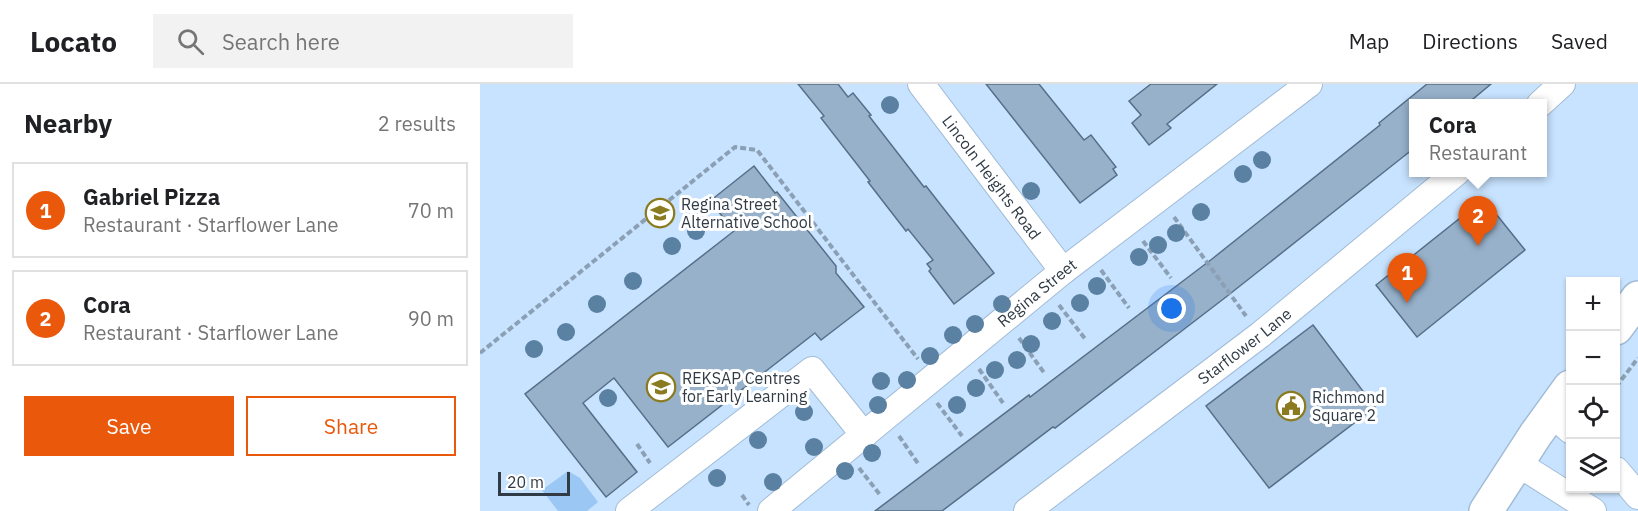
<!DOCTYPE html>
<html lang="en">
<head>
<meta charset="utf-8">
<style>
  :root { --surface:#fff; --page:#f2f2f2; --text:#202124; --muted:#757577; --line:#e0e0e0; --accent:#ea580c }
  body { margin:0; font-family:"IBM Plex Sans",sans-serif; background:var(--page); color:var(--text) }
  .controls { position:absolute; right:18px; bottom:18px; display:grid; overflow:hidden; border-radius:0px; box-shadow:0 2px 4px #0004 }
  .controls button { width:54px; height:54px; display:grid; place-items:center; padding:0; border:0; border-bottom:2px solid var(--line); background:var(--surface); color:var(--text); font:30px sans-serif }
  .scale { position:absolute; left:18px; bottom:15px; width:72px; box-sizing:border-box; padding-left:6px; border:3px solid #303b45; border-top:0; font-size:16px; line-height:21px; white-space:nowrap; color:#303b45; -webkit-text-stroke:4px #fff; paint-order:stroke }
  .you { position:absolute; left:692px; top:225px; width:21px; height:21px; margin:-15px; border:4px solid #fff; border-radius:50%; background:#1a73e8; box-shadow:0 0 0 9px #1a73e833 }
  .badge { display:grid; place-items:center; width:39px; height:39px; border-radius:50%; background:var(--accent); color:#fff; font-size:20px; font-weight:700 }
  .pin { position:absolute; translate:-50% -50px; filter:drop-shadow(0 2px 3px #0008) }
  .pin::after { content:''; position:absolute; top:32px; width:21px; height:18px; background:inherit; clip-path:polygon(0 0,100% 0,50% 100%) }
  .popup { position:absolute; left:929px; top:15px; width:138px; height:78px; box-sizing:border-box; display:grid; place-content:center; border-radius:0px; background:var(--surface); filter:drop-shadow(0 2px 4px #0005); font-size:20px; white-space:nowrap; color:var(--muted) }
  .popup b { font-size:22px; color:var(--text) }
  .popup::after { content:''; position:absolute; left:50%; top:100%; margin-left:-12px; border:12px solid transparent; border-top-color:var(--surface) }
  .list { margin:0; padding:0; list-style:none }
  h2 { display:flex; justify-content:space-between; align-items:center; height:78px; margin:0; padding:0 24px; font-size:26px }
  h2 small { font-size:20px; font-weight:400; color:var(--muted) }
  .list li { display:grid; grid-template-columns:39px 1fr auto; gap:18px; align-items:center; box-sizing:border-box; height:96px; margin:0 12px 12px; padding:0 12px; border:2px solid var(--line); border-radius:0px }
  .list b { display:block; font-size:22px; white-space:nowrap }
  .list p { margin:0; font-size:20px; white-space:nowrap; color:var(--muted) }
  .list em { font-size:20px; font-style:normal; color:var(--muted) }
  .actions { display:flex; gap:12px; padding:18px 24px }
  .actions a { flex:1; padding:14px 0; border:2px solid var(--accent); border-radius:0px; text-align:center; font-size:21px; color:var(--accent) }
  .actions .main { background:var(--accent); color:#fff }
  .icon { flex:none; width:33px; height:33px; fill:none; stroke:currentColor; stroke-width:2; stroke-linecap:round; stroke-linejoin:round }
  .map { position:relative; flex:none; width:1158px; height:427px; overflow:hidden }
  header { display:flex; align-items:center; gap:36px; box-sizing:border-box; height:84px; padding:0 30px; background:var(--surface); border-bottom:2px solid var(--line) }
  header strong { font-size:28px }
  nav { display:flex; gap:33px; margin-inline-start:auto; font-size:21px }
  .search { width:420px; height:54px; background:var(--page); display:flex; align-items:center; gap:15px; box-sizing:border-box; padding:0 21px; border-radius:0px; color:var(--muted); font-size:22px }
  main { display:flex }
  aside { flex:1; background:var(--surface) }
  .map>svg:first-child { display:block }
  .park { fill:#9ac7f4 }
  .building { fill:#97b1cb; stroke:#576f87; stroke-width:1.5 }
  .lines { fill:none; stroke-linecap:round; stroke-linejoin:round }
  .minor-casing { stroke:#a2bcd6; stroke-width:28 }
  .major-casing { stroke:#a2bcd6; stroke-width:36 }
  .path { stroke:#8ba0b4; stroke-width:4; stroke-dasharray:6 3; stroke-linecap:butt }
  .minor { stroke:#fff; stroke-width:26 }
  .major { stroke:#fff; stroke-width:33 }
  .tree { fill:#5a80a2 }
  .labels { text-anchor:middle; dominant-baseline:central; stroke-width:6; stroke-linejoin:round; paint-order:stroke }
  .street-label { font-size:16px; fill:#303b45; stroke:#fff }
  .poi-label { font-size:16px; fill:#303b45; stroke:#fff; text-anchor:start }
</style>
</head>
<body>
<header>
<strong>Locato</strong>
<div class="search"><svg class="icon" aria-label="search" viewBox="0 0 24 24"><circle cx="10" cy="10" r="6"/><path d="M15 15l6 6"/></svg>Search here</div>
<nav><a>Map</a><a>Directions</a><a>Saved</a></nav>
</header>
<main>
<aside>
<h2>Nearby<small>2 results</small></h2>
<ul class="list">
<li><span class="badge">1</span><div><b>Gabriel Pizza</b><p>Restaurant · Starflower Lane</p></div><em>70 m</em></li>
<li><span class="badge">2</span><div><b>Cora</b><p>Restaurant · Starflower Lane</p></div><em>90 m</em></li>
</ul>
<div class="actions"><a class="main">Save</a><a>Share</a></div>
</aside>
<div class="map">
<svg width="1158" height="427" viewBox="0 0 1158 427">
  <rect width="100%" height="100%" fill="#c8e3ff"/>
  <!-- park -->
  <polygon class="park" points="88,387 100,394 118,418 107,427 78,427 62,406"/>
  <!-- building -->
  <g class="building">
    <polygon points="318,0 358,0 368,13 373,9 391,31 389,32 444,103 446,102 514,189 474,220 449,187 451,185 447,180 453,176 428,145 426,147 388,98 390,97 341,34 344,32"/>
    <polygon points="506,0 559,0 604,56 611,51 636,83 633,85 637,91 600,119"/>
    <polygon points="671,0 737,0 687,40 691,44 669,61 652,39 661,31 649,17"/>
    <polygon points="947,0 1011,0 987,20 933,20 933,65 746,213 575,344 573,343 462,427 395,427 549,311 550,313 732,175 900,41 899,39"/>
    <polygon points="274,82 295,109 297,108 356,182 356,189 384,223 341,256 335,249 188,363 134,294 103,319 157,388 126,413 45,310 254,147 230,117"/>
    <polygon points="1004,115 1045,166 937,253 896,201"/>
    <polygon points="833,241 895,323 789,404 726,322"/>
  </g>
  <g class="lines">
    <!-- minor casing -->
    <g class="minor-casing">
      <g id="minor">
        <path id="s1" d="M441,0l142,187"/>
        <polyline points="1060,20 1082,0"/>
        <polyline points="1071,329 1090,346"/>
        <polyline points="1037,379 1113,427"/>
        <polyline points="1136,386 1158,412"/>
        <polyline points="149,427 332,286 384,351"/>
        <path id="s2" d="M291,427l292,-240 246,-187"/>
        <path id="s3" d="M547,427l233,-176 197,-163"/>
      </g>
    </g>
    <!-- major casing -->
    <g class="major-casing">
      <g id="major">
        <polyline points="1136,244 1158,214"/>
        <polyline points="1006,427 1056,350 1090,303"/>
      </g>
    </g>
    <!-- path -->
    <g class="path">
      <polyline points="694,133 766,232"/>
      <polyline points="663,157 691,194"/>
      <polyline points="621,186 649,224"/>
      <polyline points="579,221 606,256"/>
      <polyline points="539,254 565,290"/>
      <polyline points="0,269 255,63 277,66 438,275"/>
      <polyline points="499,285 523,319"/>
      <polyline points="1136,303 1158,274"/>
      <polyline points="457,319 482,352"/>
      <polyline points="419,352 439,381"/>
      <polyline points="157,360 170,379"/>
      <polyline points="379,384 401,412"/>
      <polyline points="262,411 269,421"/>
    </g>
    <!-- minor -->
    <use href="#minor" class="minor"/>
    <!-- major -->
    <use href="#major" class="major"/>
  </g>
  <!-- trees -->
  <g class="tree">
    <circle cx="410" cy="21" r="9"/>
    <circle cx="782" cy="76" r="9"/>
    <circle cx="763" cy="90" r="9"/>
    <circle cx="551" cy="107" r="9"/>
    <circle cx="721" cy="128" r="9"/>
    <circle cx="216" cy="147" r="9"/>
    <circle cx="696" cy="149" r="9"/>
    <circle cx="678" cy="161" r="9"/>
    <circle cx="192" cy="162" r="9"/>
    <circle cx="659" cy="173" r="9"/>
    <circle cx="153" cy="197" r="9"/>
    <circle cx="617" cy="202" r="9"/>
    <circle cx="600" cy="219" r="9"/>
    <circle cx="117" cy="220" r="9"/>
    <circle cx="522" cy="220" r="9"/>
    <circle cx="572" cy="237" r="9"/>
    <circle cx="495" cy="240" r="9"/>
    <circle cx="86" cy="248" r="9"/>
    <circle cx="473" cy="251" r="9"/>
    <circle cx="551" cy="260" r="9"/>
    <circle cx="54" cy="265" r="9"/>
    <circle cx="450" cy="272" r="9"/>
    <circle cx="537" cy="276" r="9"/>
    <circle cx="515" cy="286" r="9"/>
    <circle cx="427" cy="296" r="9"/>
    <circle cx="401" cy="297" r="9"/>
    <circle cx="496" cy="304" r="9"/>
    <circle cx="128" cy="314" r="9"/>
    <circle cx="398" cy="321" r="9"/>
    <circle cx="477" cy="321" r="9"/>
    <circle cx="324" cy="328" r="9"/>
    <circle cx="278" cy="356" r="9"/>
    <circle cx="334" cy="363" r="9"/>
    <circle cx="392" cy="369" r="9"/>
    <circle cx="365" cy="387" r="9"/>
    <circle cx="237" cy="394" r="9"/>
    <circle cx="293" cy="398" r="9"/>
  </g>
  <!-- icons -->
  <defs>
    <g id="school-ring" transform="scale(1.5)"><circle r="9.5" fill="#fff" stroke="#8a7b20" stroke-width="1.5"/><path d="M0-5L7-2L0 1L-7-2ZM-4 1L0 2.5L4 1V4Q0 6-4 4Z" fill="#8a7b20"/></g>
    <g id="civic-ring" transform="scale(1.5)"><circle r="9.5" fill="#fff" stroke="#8a7b20" stroke-width="1.5"/><path d="M-.6-6.5H3V-4.5H.6V-3L4-1V1h2V6H-6V1h2V-1L-.6-3ZM-1.2 2.5V6h2.4V2.5Z" fill="#8a7b20"/></g>
  </defs>
  <g fill-rule="evenodd">
    <use href="#school-ring" x="180" y="129"/>
    <use href="#school-ring" x="181" y="303"/>
    <use href="#civic-ring" x="811" y="322"/>
  </g>
  <g class="labels">
    <!-- street labels -->
    <g class="street-label">
      <text stroke="none"><textPath href="#s1" startOffset="117">Lincoln Heights Road</textPath></text>
      <text stroke="none"><textPath href="#s2" startOffset="344">Regina Street</textPath></text>
      <text stroke="none"><textPath href="#s3" startOffset="273">Starflower Lane</textPath></text>
    </g>
    <!-- poi labels -->
    <g class="poi-label">
      <text x="201" y="120">Regina Street<tspan x="201" dy="18">Alternative School</tspan></text>
      <text x="202" y="294">REKSAP Centres<tspan x="202" dy="18">for Early Learning</tspan></text>
      <text x="832" y="313">Richmond<tspan x="832" dy="18">Square 2</tspan></text>
    </g>
  </g>
</svg>
<div class="controls">
<button>+</button>
<button>−</button>
<button><svg class="icon" aria-label="locate" viewBox="0 0 24 24"><circle cx="12" cy="12" r="6"/><path d="M12 2v4M12 18v4M2 12h4M18 12h4"/></svg></button>
<button><svg class="icon" aria-label="layers" viewBox="0 0 24 24"><path d="M12 4l9 5-9 5-9-5zM3 14l9 5 9-5"/></svg></button>
</div>
<div class="scale">20 m</div>
<div class="you"></div>
<div class="pin badge" style="left:927px;top:219px">1</div>
<div class="pin badge" style="left:998px;top:162px">2</div>
<div class="popup"><b>Cora</b>Restaurant</div>
</div>
</main>
</body>
</html>
